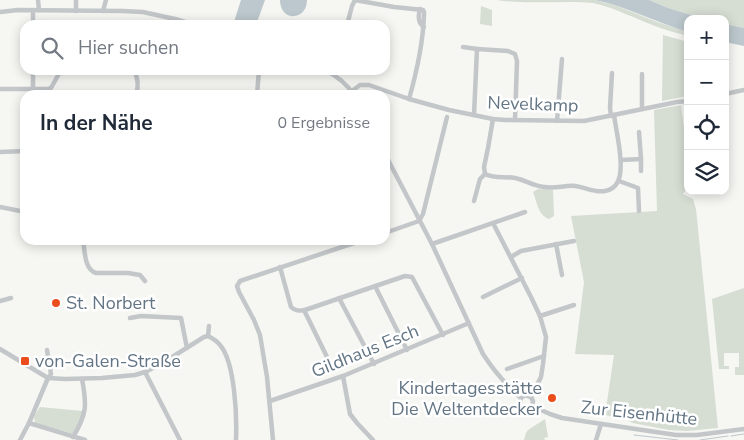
<!DOCTYPE html>
<html lang="de">
<head>
<meta charset="utf-8">
<style>
  :root { --surface:#fff; --page:#f6f6f7; --text:#1f2937; --muted:#747a83; --line:#e0e1e3 }
  body { margin:0; font-family:"Nunito Sans",sans-serif; background:var(--page); color:var(--text) }
  .controls { position:absolute; right:15px; top:15px; display:grid; overflow:hidden; border-radius:10px; box-shadow:0 2px 12px #0003 }
  .controls button { width:45px; height:45px; display:grid; place-items:center; padding:0; border:0; border-bottom:1px solid var(--line); background:var(--surface); color:var(--text); font:25px sans-serif }
  .list { margin:0; padding:0; list-style:none }
  h2 { display:flex; justify-content:space-between; align-items:center; height:65px; margin:0; padding:0 20px; font-size:21px }
  h2 small { font-size:16px; font-weight:400; color:var(--muted) }
  .icon { flex:none; width:28px; height:28px; fill:none; stroke:currentColor; stroke-width:2; stroke-linecap:round; stroke-linejoin:round }
  .map { position:relative; flex:none; width:744px; height:440px; overflow:hidden }
  .search { position:absolute; background:var(--surface); box-shadow:0 2px 12px #0003; left:20px; top:20px; width:370px; height:55px; display:flex; align-items:center; gap:12px; box-sizing:border-box; padding:0 18px; border-radius:15px; color:var(--muted); font-size:19px }
  .panel { position:absolute; background:var(--surface); box-shadow:0 2px 12px #0003; left:20px; top:90px; width:370px; height:155px; border-radius:15px }
  .map>svg:first-child { display:block }
  .green { fill:#d6ddd3 }
  .water { fill:#bcc8cd }
  .lines { fill:none; stroke-linecap:round; stroke-linejoin:round }
  .stream { stroke:#bcc8cd; stroke-width:1 }
  .minor { stroke:#c3c7ca; stroke-width:4.5 }
  .poi-dot { fill:#ea4e1d; stroke:#fff; stroke-width:2 }
  .labels { text-anchor:middle; dominant-baseline:central; stroke-width:5; stroke-linejoin:round; paint-order:stroke }
  .street-label { font-size:18px; fill:#637584; stroke:#fff }
  .poi-label { font-size:18px; fill:#637584; stroke:#fff; text-anchor:start }
</style>
</head>
<body>
<div class="map">
<svg width="744" height="440" viewBox="0 0 744 440">
  <rect width="100%" height="100%" fill="#f6f6f2"/>
  <!-- green -->
  <g class="green">
    <path d="M497,0h98l22,6 40,16 31,10v4c-11,-3 -23,-6 -33,-10 -21,-8 -40,-18 -62,-23 -30,-3 -65,2 -96,-3z"/>
    <polygon points="649,0 744,0 744,28 725,24 725,19 704,19 668,8"/>
    <polygon points="481,6 492,10 492,26 480,24"/>
    <polygon points="663,35 688,42 688,96 662,101"/>
    <polygon points="681,105 688,159 688,186 683,194 693,199 696,209 718,428 687,431 669,430 633,423 625,419 605,415 614,355 575,354 584,282 571,216 657,211 654,110"/>
    <path d="M538,189l15,1 1,26 -5,3c-11,-4 -12,-17 -16,-27z"/>
    <polygon points="744,288 744,375 735,375 735,367 739,367 739,353 724,353 724,366 729,366 729,369 719,369 712,299"/>
    <path d="M40,407c14,1 28,3 43,4l-4,13 -5,10 -39,-11 -1,-7z"/>
    <polygon points="545,419 548,437 544,438 545,440 524,440 526,433 528,430"/>
  </g>
  <!-- water -->
  <g class="water">
    <polygon points="241,0 265,0 256,25 233,25"/>
    <path d="M280,0h27c0,21 -27,22 -27,0z"/>
    <path d="M595,0h54l19,8 36,11h-16v13c-31,-9 -62,-26 -93,-32z"/>
    <polygon points="725,24 744,28 744,46 725,42"/>
  </g>
  <g class="lines">
    <!-- stream -->
    <g class="stream">
      <polyline points="634,435 678,440"/>
      <polyline points="731,436 744,434"/>
      <polyline points="700,440 728,436"/>
    </g>
    <!-- minor -->
    <g class="minor">
      <polyline points="38,0 39,10"/>
      <path d="M420,9c-2,7 -2,14 4,18"/>
      <polyline points="33,10 33,25"/>
      <polyline points="76,11 76,0"/>
      <polyline points="103,11 106,0"/>
      <polyline points="0,12 18,10 123,11 143,12 175,19 195,25"/>
      <path d="M347,25l5,-19 3,-6 39,7 29,3 1,2v3c-1,29 -7,56 -15,84"/>
      <polyline points="463,47 477,49"/>
      <polyline points="33,70 33,88"/>
      <path d="M134,70c4,8 5,16 2,25"/>
      <path d="M325,70c12,6 22,14 29,25"/>
      <polyline points="642,74 642,109"/>
      <polyline points="0,89 48,89 51,88 61,70"/>
      <polyline points="352,91 360,85 369,85 409,99 449,110 493,119 505,120 584,121 677,102 688,101"/>
      <polyline points="725,94 744,90"/>
      <polyline points="257,95 259,70"/>
      <polyline points="474,115 477,49 508,51 515,54 517,61 515,120"/>
      <polyline points="611,116 610,108 612,73"/>
      <path d="M493,119l-5,29 -4,19 1,7c10,5 20,2 30,4 10,2 19,8 29,9 11,2 21,-2 31,-1 10,1 19,7 30,5 5,-1 10,-4 12,-8 9,-13 -1,-52 -3,-68"/>
      <polyline points="557,121 562,59"/>
      <polyline points="639,132 641,159"/>
      <polyline points="0,152 25,151"/>
      <path d="M385,154l47,90 51,110c11,17 23,31 38,44l-1,5 3,5 5,1 4,-3 1,-5 -2,-4 -6,-2 -4,3"/>
      <polyline points="621,160 641,159 641,171"/>
      <polyline points="619,181 638,188 639,211"/>
      <polyline points="474,201 480,179 485,174"/>
      <polyline points="0,207 25,212"/>
      <polyline points="419,221 423,214 447,117"/>
      <polyline points="493,223 531,297 540,316 546,337 543,364 541,377 531,397"/>
      <polyline points="385,233 419,221"/>
      <path d="M83,240c2,11 1,29 13,33h32l12,2 5,6"/>
      <polyline points="432,244 525,212"/>
      <polyline points="556,244 562,275"/>
      <polyline points="511,257 521,251 574,241"/>
      <path d="M280,267l11,40c4,4 8,4 14,3l100,-34 7,1 31,58"/>
      <polyline points="375,286 407,350"/>
      <polyline points="483,297 522,278"/>
      <polyline points="339,298 374,364"/>
      <polyline points="0,301 11,298"/>
      <polyline points="304,310 327,357"/>
      <polyline points="540,316 574,305"/>
      <polyline points="130,318 141,316 181,318 187,348"/>
      <path d="M208,336c4,2 9,5 12,9 15,17 17,72 16,95"/>
      <polyline points="208,336 209,326"/>
      <polyline points="0,349 48,378 65,379 102,378 135,375 145,372 161,364 204,337 208,336"/>
      <polyline points="507,369 544,356"/>
      <polyline points="145,372 180,440"/>
      <polyline points="343,376 350,414 357,423 373,440"/>
      <polyline points="270,401 343,376 469,323"/>
      <polyline points="532,406 550,414 562,418 676,435 697,435 744,429"/>
      <polyline points="29,423 85,440"/>
      <path d="M73,437c14,-23 14,-32 9,-58"/>
      <polyline points="20,440 29,423 48,378 51,374 47,350"/>
      <polyline points="273,440 267,377 260,335 254,320 239,292 237,286 240,281 363,240"/>
      <polyline points="596,440 601,424"/>
    </g>
  </g>
  <!-- markers -->
  <g class="poi-dot">
    <circle cx="56" cy="303" r="5"/>
    <rect x="20" y="356" width="10" height="10" rx="2.5"/>
    <circle cx="552" cy="398" r="5"/>
  </g>
  <g class="labels">
    <!-- street labels -->
    <g class="street-label">
      <text transform="translate(533 104) rotate(2)">Nevelkamp</text>
      <text transform="translate(365 351) rotate(-22)">Gildhaus Esch</text>
      <text transform="translate(639 413) rotate(6)">Zur Eisenhütte</text>
    </g>
    <!-- poi labels -->
    <g class="poi-label">
      <text x="66" y="303">St. Norbert</text>
      <text x="35" y="361">von-Galen-Straße</text>
      <text x="542" y="388" text-anchor="end">Kindertagesstätte<tspan x="542" dy="21">Die Weltentdecker</tspan></text>
    </g>
  </g>
</svg>
<div class="controls">
<button>+</button>
<button>−</button>
<button><svg class="icon" aria-label="locate" viewBox="0 0 24 24"><circle cx="12" cy="12" r="6"/><path d="M12 2v4M12 18v4M2 12h4M18 12h4"/></svg></button>
<button><svg class="icon" aria-label="layers" viewBox="0 0 24 24"><path d="M12 4l9 5-9 5-9-5zM3 14l9 5 9-5"/></svg></button>
</div>
<div class="search"><svg class="icon" aria-label="search" viewBox="0 0 24 24"><circle cx="10" cy="10" r="6"/><path d="M15 15l6 6"/></svg>Hier suchen</div>
<section class="panel">
<h2>In der Nähe<small>0 Ergebnisse</small></h2>
<ul class="list">
</ul>
</section>
</div>
</body>
</html>
